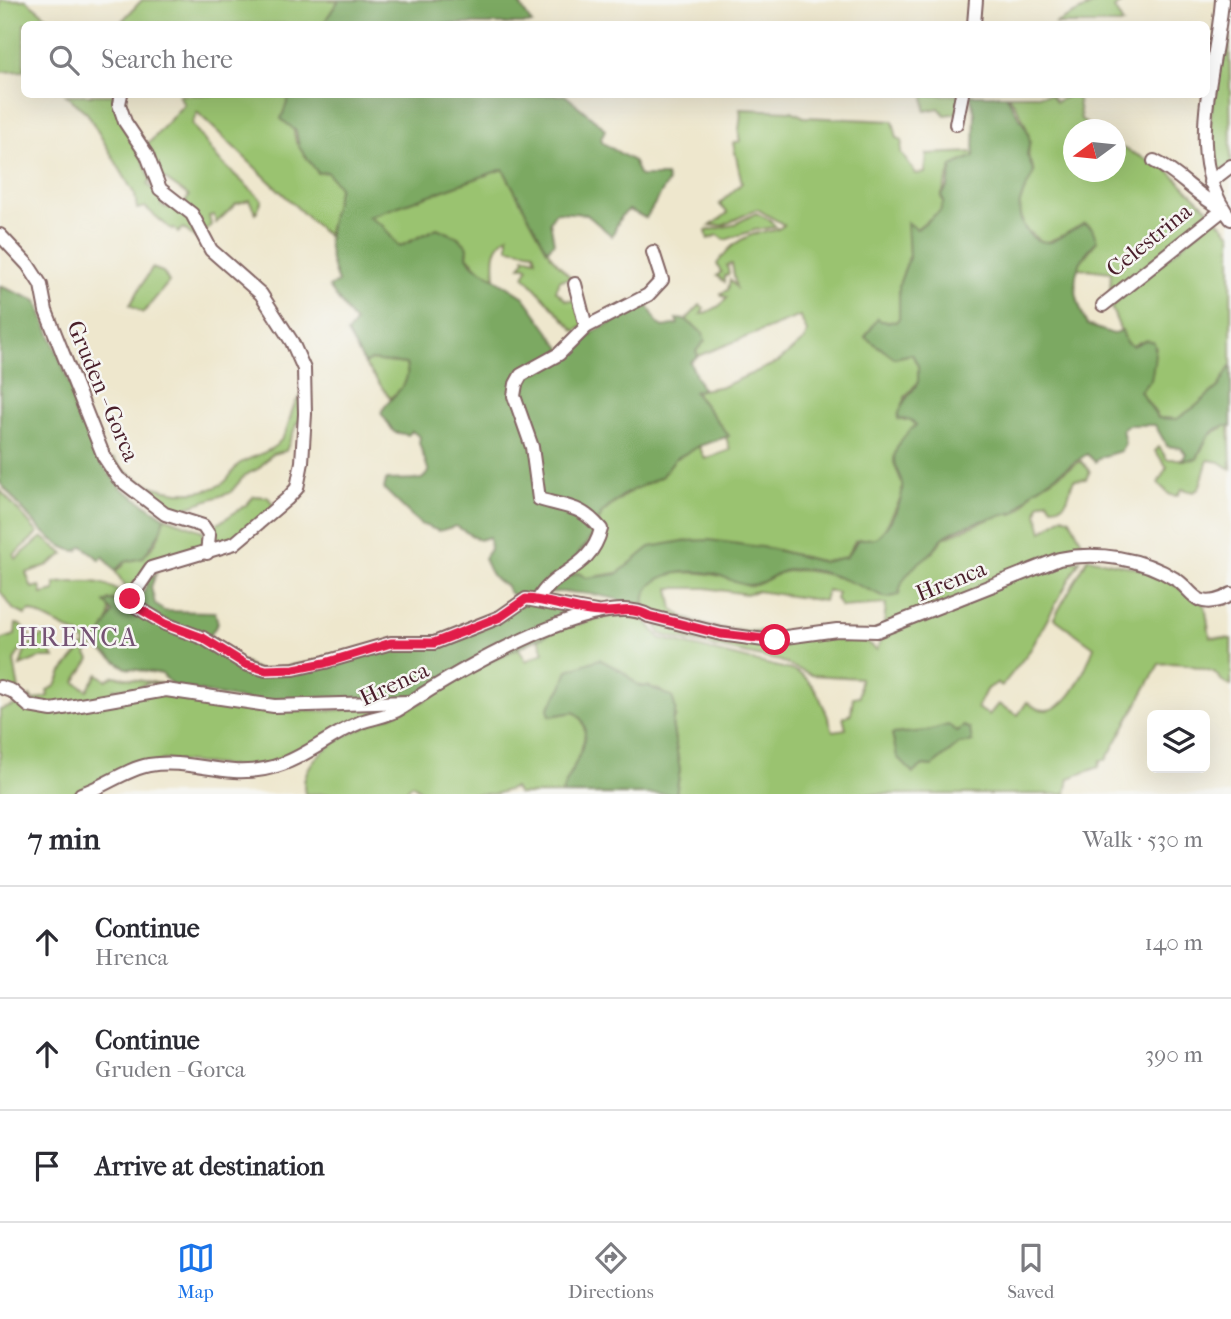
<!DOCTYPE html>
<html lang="en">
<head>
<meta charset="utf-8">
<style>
  :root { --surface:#fff; --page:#f2f2f3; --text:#2b2b33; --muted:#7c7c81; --line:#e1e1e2; --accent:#1a73e8 }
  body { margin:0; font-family:"IM FELL French Canon",serif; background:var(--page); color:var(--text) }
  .controls { position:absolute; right:21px; bottom:21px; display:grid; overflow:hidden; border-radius:10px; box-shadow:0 7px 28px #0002 }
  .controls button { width:63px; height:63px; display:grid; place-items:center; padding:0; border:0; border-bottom:2px solid var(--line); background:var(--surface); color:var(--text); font:35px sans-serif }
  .compass { position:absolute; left:1063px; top:119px; width:63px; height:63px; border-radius:50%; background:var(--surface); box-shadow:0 7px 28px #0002; rotate:255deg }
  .stop { position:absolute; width:21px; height:21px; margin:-16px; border:5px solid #e11d48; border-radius:50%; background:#fff }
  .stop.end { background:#e11d48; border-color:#fff; box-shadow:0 2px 7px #0008 }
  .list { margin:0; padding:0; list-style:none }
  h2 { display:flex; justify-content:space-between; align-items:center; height:91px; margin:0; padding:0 28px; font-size:30px }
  h2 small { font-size:23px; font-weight:400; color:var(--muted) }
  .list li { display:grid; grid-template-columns:46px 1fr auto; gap:21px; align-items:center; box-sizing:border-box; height:112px; padding:0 28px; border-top:2px solid var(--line) }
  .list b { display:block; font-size:26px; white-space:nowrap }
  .list p { margin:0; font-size:23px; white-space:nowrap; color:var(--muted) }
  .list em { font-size:23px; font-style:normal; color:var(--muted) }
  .icon { flex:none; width:38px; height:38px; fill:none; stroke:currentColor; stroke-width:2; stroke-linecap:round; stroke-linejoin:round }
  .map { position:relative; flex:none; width:1231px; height:794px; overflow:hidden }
  .search { position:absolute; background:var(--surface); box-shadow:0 7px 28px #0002; left:21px; right:21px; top:21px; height:77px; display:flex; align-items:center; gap:18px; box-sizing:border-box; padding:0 24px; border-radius:10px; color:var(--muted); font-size:26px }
  .sheet { height:427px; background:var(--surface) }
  nav { display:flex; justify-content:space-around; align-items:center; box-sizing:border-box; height:98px; border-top:2px solid var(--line); background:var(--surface); font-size:19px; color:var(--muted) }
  nav a { display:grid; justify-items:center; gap:4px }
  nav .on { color:var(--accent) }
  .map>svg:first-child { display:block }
  .green { fill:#9ac370; stroke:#72714e; stroke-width:2; fill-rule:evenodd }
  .forest { fill:#7ba962; stroke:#626446; stroke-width:2 }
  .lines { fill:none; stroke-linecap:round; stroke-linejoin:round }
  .minor-casing { stroke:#836564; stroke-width:16 }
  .minor { stroke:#fff; stroke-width:12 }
  .route { stroke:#e11d48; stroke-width:9 }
  .labels { text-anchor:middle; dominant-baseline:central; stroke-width:5; stroke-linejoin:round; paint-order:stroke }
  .street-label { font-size:23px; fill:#4a1f2b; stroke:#f6f6f2 }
  .quarter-label { font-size:26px; letter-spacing:2px; fill:#755374; stroke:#f6f6f2 }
</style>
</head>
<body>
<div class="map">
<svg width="1231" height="794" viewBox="0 0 1231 794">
  <rect width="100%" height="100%" fill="#f6f6f2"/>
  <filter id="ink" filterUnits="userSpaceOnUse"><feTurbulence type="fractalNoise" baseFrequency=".0143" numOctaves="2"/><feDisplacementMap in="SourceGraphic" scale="14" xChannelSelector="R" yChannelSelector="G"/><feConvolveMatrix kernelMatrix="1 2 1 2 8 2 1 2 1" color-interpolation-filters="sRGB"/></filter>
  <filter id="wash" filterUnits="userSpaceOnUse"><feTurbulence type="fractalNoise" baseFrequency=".00686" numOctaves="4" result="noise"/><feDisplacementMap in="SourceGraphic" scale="28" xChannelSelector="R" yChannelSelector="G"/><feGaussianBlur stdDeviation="1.57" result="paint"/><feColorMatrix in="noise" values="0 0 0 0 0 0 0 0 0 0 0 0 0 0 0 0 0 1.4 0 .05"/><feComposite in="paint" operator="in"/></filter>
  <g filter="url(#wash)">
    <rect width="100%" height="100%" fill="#eee7cd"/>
    <!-- green -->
    <g class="green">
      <polygon points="0,0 26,0 50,19 48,24 24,24 24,71 0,72"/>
      <polygon points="142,0 339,0 323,24 119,24"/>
      <polygon points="1102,0 1126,0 1114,8 1123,24 1054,24"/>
      <path d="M1229,24l2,140 -14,11c-19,-23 3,-118 8,-149z"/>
      <polygon points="66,95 118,95 153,186 150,181 147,184 164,200 161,205 167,208 171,203 189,217 203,244 183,228 178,233 174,228 172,230 145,207 137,209 135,195 87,113"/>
      <polygon points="179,95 290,95 288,103 296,142 318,173 327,172 339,187 327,236 197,112 192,124 219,160 262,200 256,213 249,200 236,204 216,223 214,215 209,216 211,225 204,233 183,206 189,196 165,179 158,183 143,146 152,140 184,104"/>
      <polygon points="924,95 960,95 958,113 945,115 939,108 925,111"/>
      <path d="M1006,95h45l5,7 13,-7h8l4,24 11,10 -18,1v42h42v-27l51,24 44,43 -101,85 1,-25 -35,-4 21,-27 -8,-16 -45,18 -20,-15 -5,-23 14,-38c-8,-10 -3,-16 -4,-27 -1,-14 -13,-38 -23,-45z"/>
      <path d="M740,109l52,2 12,6 89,4 4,17 5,2 -1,13 15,21 9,-1 2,-19 47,-2v5l-22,9 -11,31 3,4 -4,10 -24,18 -8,-6 1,34 -10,28v33l-3,4 -15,-1 -16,16 29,21 18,-4 6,12v16l-13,15 -3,23h9l5,5 -18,21 -4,16 8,18v16l-18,35 -8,7 -21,3 -9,16 -22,5 -55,-14 -182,30 -9,-5 -7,3 -1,-12 17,-19 15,-32 30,-23 29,-13 14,-18 24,-13 6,13 25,-9 -4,-13 2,-2 -34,-44 30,-5 54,-24 27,-23 2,-7 -7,-16 -102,40 -2,-5 7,-18 -17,-13 14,-15 4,3 -3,6c11,-3 21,-8 27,-17l-6,-1 -1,-3 7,-3 2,-10 6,7 -4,-23 -5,1 2,9 -4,2v6l-8,-6 4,-4 -4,-8c11,-16 21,-25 40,-31 9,-2 20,-1 27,-8l-27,-16 -33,16 -14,1 18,-13 -9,-9 23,-21 -9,-40 7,-2c-4,-12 3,-20 0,-32z"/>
      <path d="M503,169l48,87 20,22 -11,2 -4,11 10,9 10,1 11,24 -12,6 -51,-55 4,-7 -1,-3h-7l5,-6 -1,-4 12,3 -2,-7 -26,-4v-12c-17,12 -14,24 -13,42l-15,-8 -13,-14 1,-9 -10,-10 -21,-9 -38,19 -17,-22 -15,-8z"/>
      <polygon points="756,213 770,220 776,227 755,230 725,240 718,235 708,239 706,231 733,225"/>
      <polygon points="1215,217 1231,234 1231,365 1219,386 1196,406 1177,419 1159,418 1140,391 1152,374 1152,359 1156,348 1139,342 1133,346 1126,343 1111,307"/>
      <polygon points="152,268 163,272 169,282 143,313 130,305"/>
      <path d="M370,360l36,4c5,18 -3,24 -16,34l-25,-34z"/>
      <path d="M300,397l2,24 -5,2 -11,28 -14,3 -14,15 -13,6 -15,18 -44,14 -5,6c-31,-8 -53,-29 -72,-54h6c20,30 75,43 107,25 8,-5 11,-15 17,-20 14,-9 31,-10 42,-24 10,-12 8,-33 19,-43z"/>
      <polygon points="1229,424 1231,469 1220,462 1208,460 1199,489 1193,492 1182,489 1177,496 1170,495 1158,483 1167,467 1155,451 1159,447 1167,459 1197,459 1208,436"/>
      <path d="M1081,461l9,10 -4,8 -12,1c-7,11 -2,27 -22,27l-5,-7 -8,4 -2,9 5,19 21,-16 7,3 17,33 -203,73 2,-21 -45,3 -5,-8 2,-6 -11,-3 -3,11 -67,-10 -11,3 -40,-6h-37l4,22c26,20 70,23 102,20v6l-60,-6 -71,-21c-4,-46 57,-38 85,-31 7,2 13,7 20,8 13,0 22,-11 34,-14 25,-7 67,8 88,19l29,-9 15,-18 18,-12 10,-14 59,-24h11l9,-6 11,-17z"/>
      <path d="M0,490l38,43 -24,22 2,4 26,-22 22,17 -16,11 -22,8 6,15 8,-2 2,8 13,-3v-8c30,-1 50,-7 72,16l-18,1c3,18 -1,25 -9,42l-8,-1 1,8 -7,4 4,6 -15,23 12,8 11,-16 8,6 8,-4 48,8 -8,2 -2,-4 -16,6 -23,1 2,9 -71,9 -16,-9 2,-2 3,5 15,-5 -1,-6 9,-4 6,-14 24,-28 -7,-9 -44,-22 -5,-2 -5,4 -12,-6 -13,-18z"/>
      <polygon points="254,496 268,497 275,508 215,550 210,529 246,505"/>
      <path d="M164,517l39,14 2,18 -58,21 -17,23 -15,-22 8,-5 1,-4c25,-3 37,-22 40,-45z"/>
      <path d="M1088,558l67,14 50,33 5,32 21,2v47l-7,-3 -10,-11c-20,-6 -33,-11 -55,-8l-53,96h-6l-1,7 -30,11 -3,16h-390l4,-24 -8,-47 4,-7 -11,-21 -6,-5 -90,-20 -7,17 -13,22 2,7 23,-4c28,18 -6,59 -12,82h-44l-4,-6 -19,6h-70l-13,-10 -8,10h-99c-12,-52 87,-75 119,-93 31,-18 61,-38 93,-56l9,16 18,-9 -7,-17 86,-23 23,9 14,17 135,33c22,11 30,38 38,60l13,-2 -3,-12 8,-3 2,-17 6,-1 1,-18 -49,-3 -31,-14 -114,-25 -6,-2 -3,-8 2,-2 69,14 107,-5 6,8 21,-2 15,11 6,-17 166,-67 31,-6 -49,89 -29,37 -5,-3 -11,7 -9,18 12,7 9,-11 20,11 9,-13c35,29 57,-29 67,-55l-40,-29zM945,728l12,3 15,11 -13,2 -27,22 -9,-1 -10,8 1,-40z"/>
      <polygon points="16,624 20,625 30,636 14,660 19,691 0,686 0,640 15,635"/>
      <polygon points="43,635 53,643 49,649 54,658 39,658 20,666 26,647"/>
      <polygon points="168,692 255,707 323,711 396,706 268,764 245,767 164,760 73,794 0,794 0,710 16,705 29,710"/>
    </g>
    <!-- forest -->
    <g class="forest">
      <polygon points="339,0 517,0 532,24 323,24"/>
      <path d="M290,95h275l36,30 4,5 -4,8 2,5 30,18 7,15h26l2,6 -22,36 -17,-8 -8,6 -9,20 -26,-22 -30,-2 -6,9 4,22 -7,7 -44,-81 -135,48 14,8 17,22 38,-19 21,9 10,10 -1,9 5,8 52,33 39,54 9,-2 23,-18 52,-27 11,20 6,3 14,-3 -2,-5 10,1 17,13 2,8 -9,10 2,5 -8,6 12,27 -8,3 35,44 -30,10 -24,13 -14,18 -38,18 -21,18 -9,22 -23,29 1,12 7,-3 9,5 30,-4 33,-27 33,-6 26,-1 59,8 55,14 23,-5c17,-20 2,-16 30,-19 14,-12 28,-36 26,-54 -1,-7 -4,-10 -6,-16 -7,-16 8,-33 20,-43l-5,-5 -13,-1c1,-16 13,-24 20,-37v-16l-6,-12 -17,4 -30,-21 13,-19 3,3 15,1 3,-4v-33l10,-28 -2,-35 10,7 23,-18 4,-10 -3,-4 7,-11 4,-20 22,-10 1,-42 -5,-19h36l21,35 3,11 -3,14 7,17c-4,10 -12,21 -14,31 -3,19 9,41 31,39l34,-19 7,5 5,13c-29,27 -25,51 -10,84l26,9 9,-4 4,12 7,4 13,-6 8,2c3,8 -1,28 -3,38l-11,11 18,27 19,1 19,-13 23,-20 12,-21v61c-19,-2 -28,17 -34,33l-15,1 4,-6 -5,-6 -14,-2 -12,-21h-27l-6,4 3,14 -4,8 -20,6 -6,5 -8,-8 -54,37 -17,21c-22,6 -52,11 -72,25 -6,4 -8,12 -14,17 -15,12 -29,21 -31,41l-12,3c-28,-12 -70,-35 -103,-27 -12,4 -21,14 -35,14 -10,1 -24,-9 -35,-11 -27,-5 -73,-3 -70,35 -31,-15 -95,-24 -127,-10l-9,-8 -1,-5c-14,-5 -18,-15 -23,-28l6,-9 -1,-12 -10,3 -23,-14 -17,5 -19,-7 -36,-35 2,-9 36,-1 7,-7 -10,-29 1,-6 -8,-6 -4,4 -14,-3 -13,-19c9,-19 32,-26 25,-49l-36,-4 -5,4 -18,-31 8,-10 -26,-36 9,-5c-16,-39 -9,-56 1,-95l-12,-15 -9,1 -19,-26 -3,-16 -15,-12z"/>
      <path d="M0,286l37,15 64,162 20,25 43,29 -2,12 -19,29 -19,4 -9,9 -12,-15 -3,4 -17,-14 -6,5c-26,-1 -60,-49 -77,-68z"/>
      <polygon points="156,574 151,587 155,604 164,611 215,612 218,623 209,637 165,621 139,604 150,576"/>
      <polygon points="559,598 612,604 612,608 600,610 413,697 255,702 173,686 162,674 126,668 99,649 97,642 113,613 105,602 127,599 149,622 191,636 260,671 386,649 438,645 533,599"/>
      <path d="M599,659l23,12 18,16 8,-1 24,11 4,12 -4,14 8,47 -4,24h-114c6,-23 40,-64 12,-82l-24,4 -2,-7 14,-22 6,-17z"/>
      <polygon points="948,725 957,731 964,726 970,729 972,742 959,744 932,766 923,765 913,773 897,757 892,734 928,731"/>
    </g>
  </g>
  <g filter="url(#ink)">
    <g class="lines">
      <!-- minor casing -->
      <g class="minor-casing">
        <g id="minor">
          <path d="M1222,0c-5,71 -41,157 9,219"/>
          <polyline points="974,24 976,0"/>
          <polyline points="121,94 119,104 125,122 147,155 160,189 192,214 211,250 261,294 292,342 304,369 305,414 302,462 297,488 287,499 235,543 151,568 130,599 135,606 165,624 203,638 245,664 266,670 294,669 325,662 391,643 434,643 500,617 526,599 596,612"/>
          <polyline points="956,124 962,94"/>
          <path d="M1154,161c27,13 43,36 69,48"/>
          <polyline points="1210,182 1231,166"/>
          <polyline points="0,235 28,265 41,285 46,311 104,457 118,478 165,514 203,526 209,535 207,553"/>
          <polyline points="575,284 586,327"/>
          <polyline points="1103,305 1223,210"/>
          <path d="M538,600c16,-31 52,-28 63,-71 -21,-25 -34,-21 -62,-30l-7,-52 -18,-51 2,-12 5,-9 38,-21 27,-27 62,-32 14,-15 -9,-28"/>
          <polyline points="0,687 12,691 29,706 52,710 166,690 274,706 409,702"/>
          <path d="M81,794c23,-7 45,-25 68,-29 30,-5 56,4 85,6 58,3 80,-29 127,-49 13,-5 29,-6 40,-14 46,-30 197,-122 248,-92l72,18 43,6 73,-10 40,1 182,-72c38,-8 83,-1 116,20 10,5 15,16 25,21 9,4 23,0 31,-6"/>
        </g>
      </g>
      <!-- minor -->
      <use href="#minor" class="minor"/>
    </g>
  </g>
  <g class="lines" filter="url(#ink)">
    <!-- route -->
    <path class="route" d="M130,599l5,7 30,18 38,14 42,26 21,6 28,-1 31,-6 66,-20h43l66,-26 26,-18c25,1 50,13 75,13 18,1 31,-6 48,4l72,18 54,6"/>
  </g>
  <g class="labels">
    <!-- street labels -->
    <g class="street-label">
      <text transform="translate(1149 240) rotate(-39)">Celestrina</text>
      <text transform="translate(103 391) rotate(67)">Gruden - Gorca</text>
      <text transform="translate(951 581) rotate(-22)">Hrenca</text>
      <text transform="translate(394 684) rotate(-25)">Hrenca</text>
    </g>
    <!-- quarter labels -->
    <g class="quarter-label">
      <text x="78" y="637">HRENCA</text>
    </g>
  </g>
</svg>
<div class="controls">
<button><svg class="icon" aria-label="layers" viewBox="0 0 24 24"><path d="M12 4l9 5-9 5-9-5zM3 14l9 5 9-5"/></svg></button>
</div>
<svg class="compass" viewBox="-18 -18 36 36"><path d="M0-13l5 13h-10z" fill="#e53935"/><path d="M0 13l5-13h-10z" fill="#7c7c81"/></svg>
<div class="stop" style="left:775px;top:640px"></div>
<div class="stop end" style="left:130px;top:599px"></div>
<div class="search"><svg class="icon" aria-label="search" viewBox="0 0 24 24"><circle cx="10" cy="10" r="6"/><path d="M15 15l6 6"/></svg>Search here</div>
</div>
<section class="sheet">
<h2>7 min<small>Walk · 530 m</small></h2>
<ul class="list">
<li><svg class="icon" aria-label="ahead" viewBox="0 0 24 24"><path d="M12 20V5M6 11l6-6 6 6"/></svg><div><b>Continue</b><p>Hrenca</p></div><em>140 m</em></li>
<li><svg class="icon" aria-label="ahead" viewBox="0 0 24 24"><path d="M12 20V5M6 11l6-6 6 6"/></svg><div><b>Continue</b><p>Gruden - Gorca</p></div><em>390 m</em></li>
<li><svg class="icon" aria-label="arrive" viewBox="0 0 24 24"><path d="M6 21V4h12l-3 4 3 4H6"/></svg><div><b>Arrive at destination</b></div></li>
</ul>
</section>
<nav>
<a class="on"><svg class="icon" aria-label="map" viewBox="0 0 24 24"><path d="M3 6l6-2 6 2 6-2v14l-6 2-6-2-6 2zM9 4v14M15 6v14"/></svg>Map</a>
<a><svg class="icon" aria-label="directions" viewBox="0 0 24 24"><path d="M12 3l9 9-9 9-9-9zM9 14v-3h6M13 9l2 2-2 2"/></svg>Directions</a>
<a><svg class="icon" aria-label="saved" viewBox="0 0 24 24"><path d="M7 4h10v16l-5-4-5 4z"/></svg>Saved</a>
</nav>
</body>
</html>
